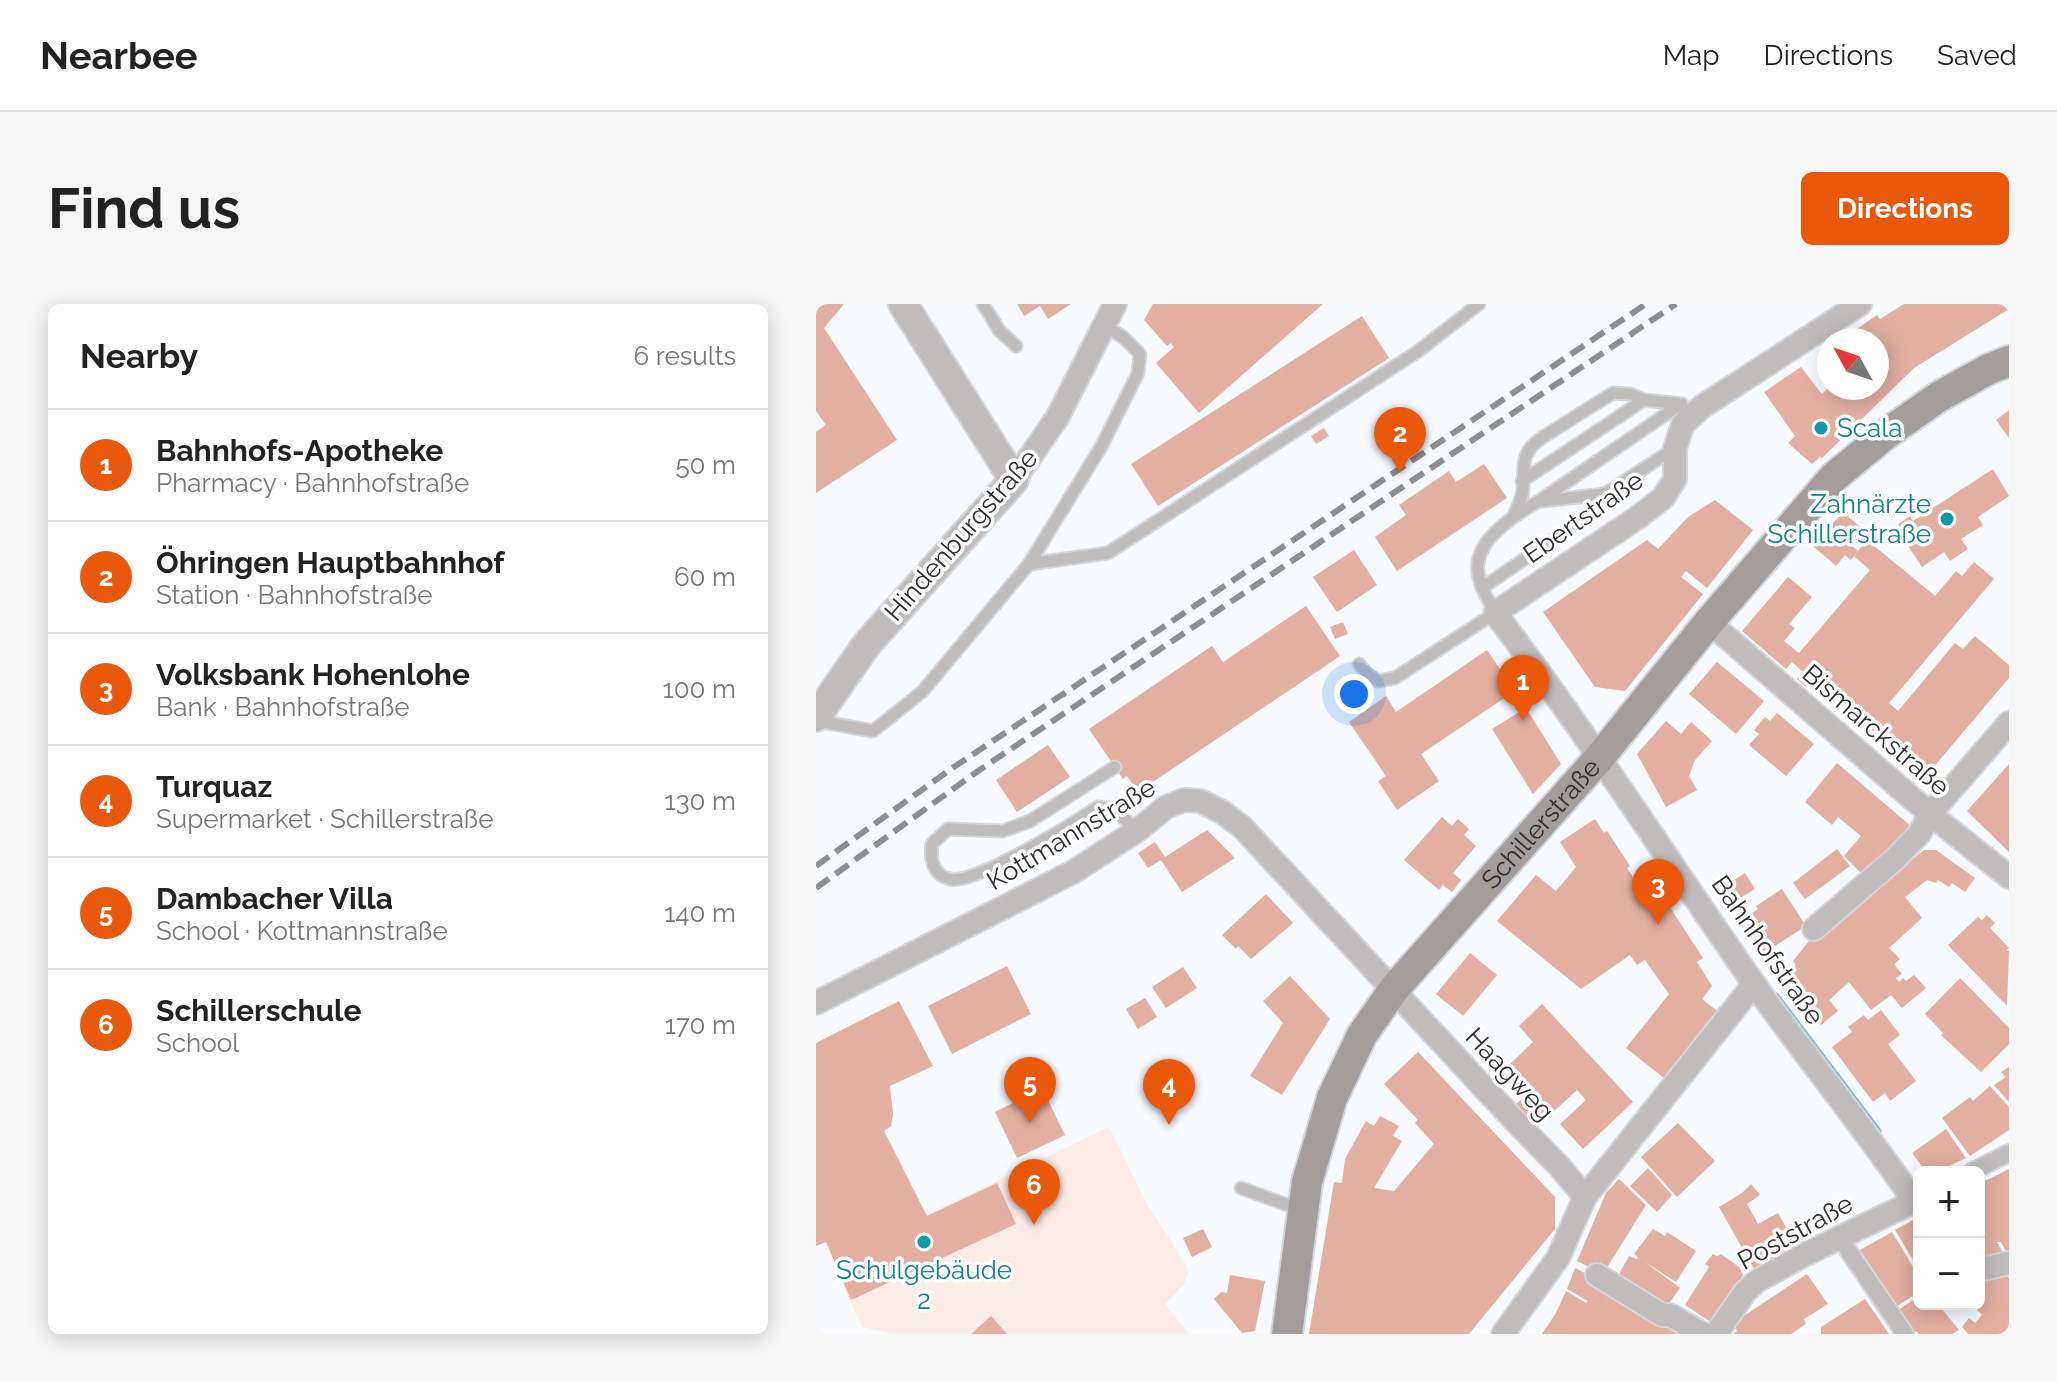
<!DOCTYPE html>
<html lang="en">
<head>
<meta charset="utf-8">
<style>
  :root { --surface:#fff; --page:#f6f6f6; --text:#222; --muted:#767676; --line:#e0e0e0; --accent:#ea580c }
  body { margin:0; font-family:Raleway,sans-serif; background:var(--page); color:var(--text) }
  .controls { position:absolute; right:24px; bottom:24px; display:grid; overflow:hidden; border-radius:12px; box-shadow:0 4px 20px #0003 }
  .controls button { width:72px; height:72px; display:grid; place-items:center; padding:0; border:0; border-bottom:2px solid var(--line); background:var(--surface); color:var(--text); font:40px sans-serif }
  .compass { position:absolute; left:1001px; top:24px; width:72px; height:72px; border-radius:50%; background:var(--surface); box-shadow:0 4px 20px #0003; rotate:310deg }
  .you { position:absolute; left:538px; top:390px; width:28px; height:28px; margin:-20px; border:6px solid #fff; border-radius:50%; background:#1a73e8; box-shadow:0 0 0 12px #1a73e833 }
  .badge { display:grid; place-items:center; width:52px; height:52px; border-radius:50%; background:var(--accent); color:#fff; font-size:26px; font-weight:700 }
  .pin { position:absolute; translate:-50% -66px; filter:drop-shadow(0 2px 4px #0008) }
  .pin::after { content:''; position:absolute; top:42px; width:28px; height:24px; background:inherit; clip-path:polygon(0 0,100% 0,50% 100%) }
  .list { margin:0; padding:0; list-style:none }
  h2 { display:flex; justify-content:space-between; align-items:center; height:104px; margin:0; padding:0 32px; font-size:34px }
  h2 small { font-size:26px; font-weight:400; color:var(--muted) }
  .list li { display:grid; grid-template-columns:52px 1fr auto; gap:24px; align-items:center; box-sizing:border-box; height:112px; padding:0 32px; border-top:2px solid var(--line) }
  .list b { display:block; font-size:30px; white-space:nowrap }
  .list p { margin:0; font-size:26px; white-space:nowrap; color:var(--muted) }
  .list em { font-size:26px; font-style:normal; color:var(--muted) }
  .map { position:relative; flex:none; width:1193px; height:1030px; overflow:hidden; border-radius:12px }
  header { display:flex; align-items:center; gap:48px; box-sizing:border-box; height:112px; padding:0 40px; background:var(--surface); border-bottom:2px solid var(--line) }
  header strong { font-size:38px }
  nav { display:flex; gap:44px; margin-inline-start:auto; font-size:28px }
  .intro { display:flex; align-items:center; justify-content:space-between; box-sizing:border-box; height:192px; padding:0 48px }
  h1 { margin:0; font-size:56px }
  .button { padding:20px 36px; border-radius:12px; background:var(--accent); color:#fff; font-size:28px; font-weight:700 }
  main { display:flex; gap:48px; padding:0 48px }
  aside { flex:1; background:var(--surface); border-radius:12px; box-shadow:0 4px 20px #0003 }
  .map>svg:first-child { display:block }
  .education { fill:#fbece7 }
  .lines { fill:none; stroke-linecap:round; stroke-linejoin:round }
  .stream { stroke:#84bccf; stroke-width:7 }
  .building { fill:#e3afa1 }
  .service-casing { stroke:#d2d5da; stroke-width:15 }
  .pedestrian-casing { stroke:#d2d5da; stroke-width:20 }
  .minor-casing { stroke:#d2d5da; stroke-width:26 }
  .tertiary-casing { stroke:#d2d5da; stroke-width:32 }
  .secondary-casing { stroke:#d2d5da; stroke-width:34 }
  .service { stroke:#bfbcbb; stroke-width:11 }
  .pedestrian { stroke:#bfbcbb; stroke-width:16 }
  .minor { stroke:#bfbcbb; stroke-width:22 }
  .tertiary { stroke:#bfbcbb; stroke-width:28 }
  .secondary { stroke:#a39e9c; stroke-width:30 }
  .rail { stroke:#8c8e92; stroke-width:6; stroke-dasharray:16 8; stroke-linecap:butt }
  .culture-dot { fill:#0f9aa8; stroke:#fff; stroke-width:3 }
  .labels { text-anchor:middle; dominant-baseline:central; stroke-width:7; stroke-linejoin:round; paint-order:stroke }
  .culture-label { font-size:26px; fill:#0d838f; stroke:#fff; text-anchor:start }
  .street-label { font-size:26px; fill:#2c2d2f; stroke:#fff }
</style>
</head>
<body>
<header>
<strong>Nearbee</strong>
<nav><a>Map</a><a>Directions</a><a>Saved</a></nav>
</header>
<div class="intro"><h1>Find us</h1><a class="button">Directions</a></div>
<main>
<aside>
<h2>Nearby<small>6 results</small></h2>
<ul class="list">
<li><span class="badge">1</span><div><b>Bahnhofs-Apotheke</b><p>Pharmacy · Bahnhofstraße</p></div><em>50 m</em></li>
<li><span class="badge">2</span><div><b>Öhringen Hauptbahnhof</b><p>Station · Bahnhofstraße</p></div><em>60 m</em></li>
<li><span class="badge">3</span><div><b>Volksbank Hohenlohe</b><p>Bank · Bahnhofstraße</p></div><em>100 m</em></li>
<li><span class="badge">4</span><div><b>Turquaz</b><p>Supermarket · Schillerstraße</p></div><em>130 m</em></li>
<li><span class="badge">5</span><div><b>Dambacher Villa</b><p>School · Kottmannstraße</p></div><em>140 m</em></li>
<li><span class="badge">6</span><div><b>Schillerschule</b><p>School</p></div><em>170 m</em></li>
</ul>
</aside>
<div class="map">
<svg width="1193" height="1030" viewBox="0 0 1193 1030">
  <rect width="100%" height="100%" fill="#f7faff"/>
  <!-- education -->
  <polygon class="education" points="293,823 331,900 373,966 368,980 349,1000 373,1030 77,1030 46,1023 16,956"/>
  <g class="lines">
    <!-- stream -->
    <polyline class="stream" points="960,692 1062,827"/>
  </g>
  <!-- building -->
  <g class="building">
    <polygon points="0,0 28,0 8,24 81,136 0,189 0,128 10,121 0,107"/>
    <polygon points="201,0 255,0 232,15 224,2 208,12"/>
    <polygon points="337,0 507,0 383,109 340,59 358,43 355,39 351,42 328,16"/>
    <polygon points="1088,0 1193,0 1193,5 1098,64 1006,154 1004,153 996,160 972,139 979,132 948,88 985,63 1006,90 1012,84 1061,84 1061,36 1041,36 1035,29 1061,11 1064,15"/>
    <polygon points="546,12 573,54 342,202 315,160"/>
    <polygon points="1193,106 1193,134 1180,116"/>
    <polygon points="508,124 513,132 500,140 495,132"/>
    <polygon points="668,160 691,194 581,267 559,233 590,211 583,201 633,167 640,178"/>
    <polygon points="1177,165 1193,192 1162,213 1167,221 1145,235 1152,245 1134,257 1128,248 1106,263 1082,227 1085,225 1082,220 1094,212 1097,217"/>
    <polygon points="899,196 937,226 891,284 870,267 865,273 887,290 809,387 779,383 727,308 831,236 842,245 872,213"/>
    <polygon points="1027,208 1049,227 1036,242 1042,247 1051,236 1119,292 1140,267 1146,272 1158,258 1178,275 1073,399 1082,407 1139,339 1147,345 1159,332 1193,361 1193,374 1110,472 996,375 990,383 981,375 987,368 976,358 970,365 926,327 972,273 996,293 973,320 979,324 968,337 983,349 1054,266 1038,252 1035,256 1029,251 1020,262 997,242"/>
    <polygon points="538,246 561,281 521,308 497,273"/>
    <polygon points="490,302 524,352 322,488 311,472 307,475 273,425 396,342 407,358"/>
    <polygon points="527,318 532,330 519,335 514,323"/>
    <polygon points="671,346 699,387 605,450 623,477 581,506 562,477 570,472 533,418 570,392 580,408"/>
    <polygon points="901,358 948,397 920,430 873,390"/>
    <polygon points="710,404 745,460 717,490 676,425"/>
    <polygon points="961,409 998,440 970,472 933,441 943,430 938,426 949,413 954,417"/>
    <polygon points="850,417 865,430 875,418 896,437 879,456 873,472 881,486 850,503 821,450"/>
    <polygon points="232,441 254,473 201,508 180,476"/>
    <polygon points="1021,459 1096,523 1046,570 1028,552 1045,532 1022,513 1016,521 989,498"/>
    <polygon points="1193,460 1193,548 1151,507"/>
    <polygon points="626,513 636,522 642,515 653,525 648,531 660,542 637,569 645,576 636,588 627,581 623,586 588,556"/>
    <polygon points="779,515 788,529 791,527 814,562 811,564 819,576 831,568 887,654 881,658 896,682 886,695 901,707 848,774 810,744 853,690 829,656 821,661 814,651 765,685 681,617 720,571 740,587 760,563 744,538"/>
    <polygon points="391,526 419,554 366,588 345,556 332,564 322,549 339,538 349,553"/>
    <polygon points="1021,545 1034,562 989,595 977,579"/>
    <polygon points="1108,546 1120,546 1159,574 1149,588 1136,579 1133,583 1122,576 1120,579 1111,576 1089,593 1106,614 1073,644 1084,655 1078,660 1086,670 1080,674 1083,678 1087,674 1090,677 1098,671 1110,684 1086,704 1075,691 1055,706 1033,678 1013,696 1022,707 1005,721 965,675 980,661 977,657 993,637"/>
    <polygon points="929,569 939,585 916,599 907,583"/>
    <polygon points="966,585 990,622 948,649 927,615 942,605 940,602"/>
    <polygon points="450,590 477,619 435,655 422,642 420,645 406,631"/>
    <polygon points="1171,611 1179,619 1174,624 1193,644 1190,647 1193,647 1191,702 1132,641 1162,613 1166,616"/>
    <polygon points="654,649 681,671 647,712 620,690"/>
    <polygon points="191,662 215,710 136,750 112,702"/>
    <polygon points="367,663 381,684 350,704 336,683"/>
    <polygon points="474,672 514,715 466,791 434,772 467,719 447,697"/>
    <polygon points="1144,674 1193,724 1193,740 1165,768 1125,731 1127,729 1109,710"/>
    <polygon points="329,694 341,713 322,725 310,705"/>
    <polygon points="83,697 117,762 74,782 77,810 75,822 68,827 111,912 181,879 200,920 35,996 10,938 0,942 0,739"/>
    <polygon points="726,700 817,798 767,845 744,820 770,796 761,786 719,825 698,802 717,785 694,760 717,738 703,722"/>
    <polygon points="1065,706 1084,731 1072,740 1100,777 1074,797 1069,789 1057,798 1016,743 1036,728 1032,723 1048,711 1052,716"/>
    <polygon points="602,748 739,893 739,925 653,1030 493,1030 518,878 526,879 529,855 550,817 558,822 564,812 583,822 577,832 586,837 558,884 578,887 618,840 599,819 602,816 568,780"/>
    <polygon points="1193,763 1193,798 1178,781 1190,773 1185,768"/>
    <polygon points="1174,782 1193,803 1193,826 1154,852 1126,814 1154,793 1157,797"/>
    <polygon points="226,784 249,831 201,854 179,808"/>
    <polygon points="862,819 899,857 861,893 825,853"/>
    <polygon points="1130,825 1150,854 1121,868 1110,868 1096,849"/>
    <polygon points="832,864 856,891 841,908 814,882"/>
    <polygon points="1193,865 1193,953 1185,938 1181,938 1188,951 1163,956 1163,880"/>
    <polygon points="803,875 830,901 787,970 761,957 790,889"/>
    <polygon points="935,880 944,891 931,900 942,920 962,909 981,943 939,967 903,903 926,889"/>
    <polygon points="1103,913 1103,966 1079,926"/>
    <polygon points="387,925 396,943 376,953 367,934"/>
    <polygon points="837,925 849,932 851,928 880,947 860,978 829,958 864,984 848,1007 803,970 813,952 821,955 822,953 818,950"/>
    <polygon points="1076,928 1103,973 1103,988 1081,1002 1044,946"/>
    <polygon points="897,950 901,952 905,950 923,963 927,971 898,1020 869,1001 893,963 889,960"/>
    <polygon points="759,964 784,977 781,985 806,993 863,1030 726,1030 740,1009 750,987 770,999 772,997 751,985"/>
    <polygon points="1187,968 1193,974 1193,1030 1152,1030 1146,1023 1153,1014 1159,1019 1166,1011 1155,1000 1163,1000 1163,984 1178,969 1182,973"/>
    <polygon points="991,970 1012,1000 988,1015 990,1020 975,1030 917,1030 921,1027 917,1019"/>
    <polygon points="414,971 449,977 439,1027 426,1029 398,995 405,988 411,989"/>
    <polygon points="1103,992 1103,1000 1122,1000 1143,1026 1136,1030 1103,1030 1100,1027 1097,1030 1081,1007"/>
    <polygon points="1049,995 1073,1030 1005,1030 1005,1023"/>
    <polygon points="175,1012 191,1030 155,1030"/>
  </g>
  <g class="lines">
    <!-- service casing -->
    <g class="service-casing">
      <g id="service">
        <polyline points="167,0 183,26 200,42"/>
        <polyline points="706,177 828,96"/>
        <polyline points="727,197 789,190"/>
        <path d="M699,209c2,-5 6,-12 7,-18 5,-26 -6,-40 21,-58l70,-44 17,1 14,6 38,4"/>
        <polyline points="213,260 292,249 601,48 663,0"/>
        <polyline points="666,284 764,217 789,190 859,144"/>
        <path d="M543,360l9,11 10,6 17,-3 100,-65c-7,-14 -16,-27 -17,-42 -4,-31 38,-57 61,-70l142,-97"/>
        <polyline points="1,417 57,427 106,388 213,260 285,143 322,69 324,50 307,33 289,22"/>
        <path d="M299,463l-85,54 -27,10 -55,-2 -16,15c-2,14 0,30 17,35 25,7 125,-56 149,-72l14,2 26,21"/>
        <polyline points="425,884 485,906"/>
      </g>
    </g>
    <!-- pedestrian casing -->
    <g class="pedestrian-casing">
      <g id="pedestrian">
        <polyline points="1155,868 1193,849"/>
        <polyline points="1023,933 1089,1030"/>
      </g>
    </g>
    <!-- minor casing -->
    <g class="minor-casing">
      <g id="minor">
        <path d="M1044,0l-157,102 -20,18 -8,24v31l-12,19 -26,20 -142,95c91,119 171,245 257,368 53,75 111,145 162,220"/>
        <polyline points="198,176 241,114 299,0"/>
        <polyline points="893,318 1114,510 1193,573"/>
        <polyline points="998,625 1079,555 1104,529 1114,510 1193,419"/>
        <polyline points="0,699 257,568 322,526 350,503 368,496 384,497 406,508 426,523 697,815 743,862 769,893"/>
        <polyline points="1163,963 1172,964 1193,959"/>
        <polyline points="781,971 846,1011 854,1011 887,1030"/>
        <polyline points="687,1030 742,954 769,893 938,680"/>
        <polyline points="900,1030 929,988 941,977 986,952 1103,895"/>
      </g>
    </g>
    <!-- tertiary casing -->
    <g class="tertiary-casing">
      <polyline id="tertiary" points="0,413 51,340 198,176 87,0"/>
    </g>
    <!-- secondary casing -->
    <g class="secondary-casing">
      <g id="secondary">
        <path id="s1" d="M471,1030l20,-152 25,-84 30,-63 32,-46 206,-232 109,-135 125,-145 52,-43 54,-38 49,-27 20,-8"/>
      </g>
    </g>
    <!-- service -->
    <use href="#service" class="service"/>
    <!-- pedestrian -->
    <use href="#pedestrian" class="pedestrian"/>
    <!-- minor -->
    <use href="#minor" class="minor"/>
    <!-- tertiary -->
    <use href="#tertiary" class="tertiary"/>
    <!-- secondary -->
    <use href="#secondary" class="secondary"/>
    <!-- rail -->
    <g class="rail">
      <polyline points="0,562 135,465 830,0"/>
      <polyline points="0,584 162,467 860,0"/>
    </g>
  </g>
  <!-- markers -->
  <g class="culture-dot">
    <circle cx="1005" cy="124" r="8"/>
    <circle cx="1131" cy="215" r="8"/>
    <circle cx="108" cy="938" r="8"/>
  </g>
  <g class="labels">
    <!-- culture labels -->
    <g class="culture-label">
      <text x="1021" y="124">Scala</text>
      <text x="1115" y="200" text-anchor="end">Zahnärzte<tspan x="1115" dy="30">Schillerstraße</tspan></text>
      <text x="108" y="966" text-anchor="middle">Schulgebäude<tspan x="108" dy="30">2</tspan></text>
    </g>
    <!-- street labels -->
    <g class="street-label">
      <text transform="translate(767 213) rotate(-35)">Ebertstraße</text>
      <text transform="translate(145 231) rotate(-49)">Hindenburgstraße</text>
      <text transform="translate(1060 426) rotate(41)">Bismarckstraße</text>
      <text stroke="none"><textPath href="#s1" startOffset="588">Schillerstraße</textPath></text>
      <text transform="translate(255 530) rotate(-31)">Kottmannstraße</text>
      <text transform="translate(952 646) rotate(55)">Bahnhofstraße</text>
      <text transform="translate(694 770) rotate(47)">Haagweg</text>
      <text transform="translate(979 928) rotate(-29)">Poststraße</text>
    </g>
  </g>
</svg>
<div class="controls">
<button>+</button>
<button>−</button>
</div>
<svg class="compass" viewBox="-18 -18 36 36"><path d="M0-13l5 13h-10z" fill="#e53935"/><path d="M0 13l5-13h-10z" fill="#767676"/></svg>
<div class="you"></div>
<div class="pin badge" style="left:707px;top:417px">1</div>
<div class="pin badge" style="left:584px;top:169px">2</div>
<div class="pin badge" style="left:842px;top:621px">3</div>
<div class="pin badge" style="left:353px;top:821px">4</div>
<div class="pin badge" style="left:214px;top:819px">5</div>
<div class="pin badge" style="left:218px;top:921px">6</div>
</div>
</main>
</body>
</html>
